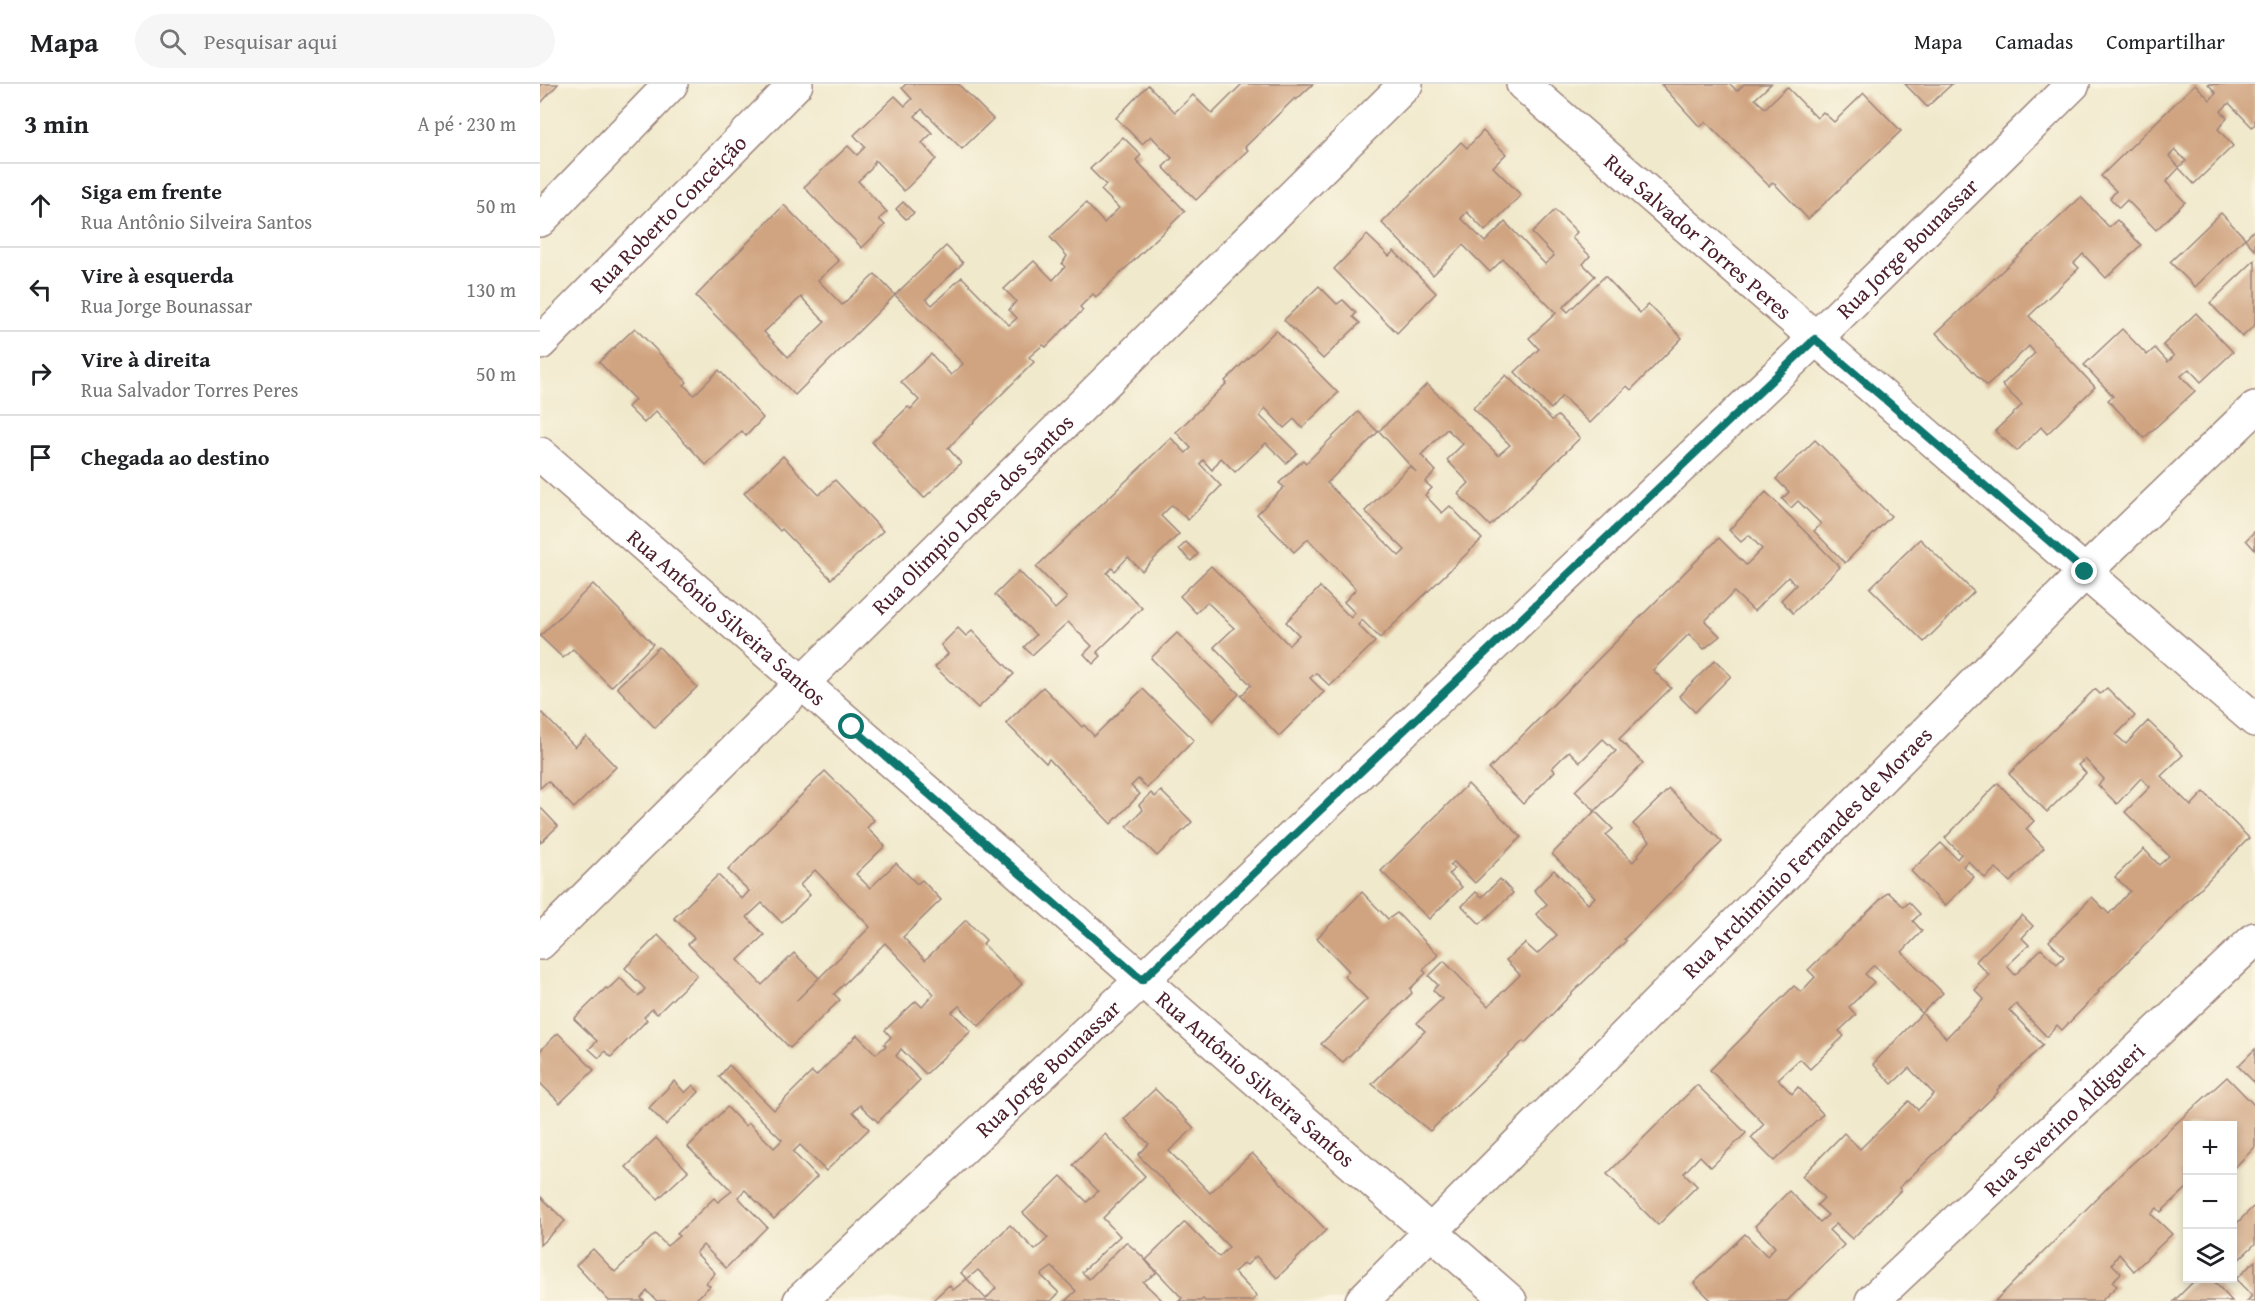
<!DOCTYPE html>
<html lang="pt">
<head>
<meta charset="utf-8">
<style>
  :root { --surface:#fff; --page:#f6f6f6; --text:#202124; --muted:#757577; --line:#e0e0e0 }
  body { margin:0; font-family:"Gentium Book Plus",serif; background:var(--page); color:var(--text) }
  .controls { position:absolute; right:18px; bottom:18px; display:grid; overflow:hidden; border-radius:0px; box-shadow:0 3px 9px #0003 }
  .controls button { width:54px; height:54px; display:grid; place-items:center; padding:0; border:0; border-bottom:2px solid var(--line); background:var(--surface); color:var(--text); font:30px sans-serif }
  .stop { position:absolute; width:18px; height:18px; margin:-14px; border:4px solid #0f766e; border-radius:50%; background:#fff }
  .stop.end { background:#0f766e; border-color:#fff; box-shadow:0 2px 6px #0008 }
  .list { margin:0; padding:0; list-style:none }
  h2 { display:flex; justify-content:space-between; align-items:center; height:78px; margin:0; padding:0 24px; font-size:26px }
  h2 small { font-size:20px; font-weight:400; color:var(--muted) }
  .list li { display:grid; grid-template-columns:39px 1fr auto; gap:18px; align-items:center; box-sizing:border-box; height:84px; padding:0 24px; border-top:2px solid var(--line) }
  .list b { display:block; font-size:22px; white-space:nowrap }
  .list p { margin:0; font-size:20px; white-space:nowrap; color:var(--muted) }
  .list em { font-size:20px; font-style:normal; color:var(--muted) }
  .icon { flex:none; width:33px; height:33px; fill:none; stroke:currentColor; stroke-width:2; stroke-linecap:round; stroke-linejoin:round }
  .map { position:relative; flex:none; width:1715px; height:1217px; overflow:hidden }
  header { display:flex; align-items:center; gap:36px; box-sizing:border-box; height:84px; padding:0 30px; background:var(--surface); border-bottom:2px solid var(--line) }
  header strong { font-size:28px }
  nav { display:flex; gap:33px; margin-inline-start:auto; font-size:21px }
  .search { width:420px; height:54px; background:var(--page); display:flex; align-items:center; gap:15px; box-sizing:border-box; padding:0 21px; border-radius:33px; color:var(--muted); font-size:22px }
  main { display:flex }
  aside { flex:1; background:var(--surface) }
  .map>svg:first-child { display:block }
  .building { fill:#d0a481; fill-rule:evenodd }
  .lines { fill:none; stroke-linecap:round; stroke-linejoin:round }
  .street-casing { stroke:#9d847c; stroke-width:36 }
  .secondary-casing { stroke:#9d847c; stroke-width:36 }
  .street { stroke:#fff; stroke-width:33 }
  .secondary { stroke:#fff; stroke-width:33 }
  .route { stroke:#0f766e; stroke-width:8 }
  .labels { text-anchor:middle; dominant-baseline:central; stroke-width:4.5; stroke-linejoin:round; paint-order:stroke }
  .street-label { font-size:22px; fill:#4a1f2b; stroke:#fcf5e5 }
</style>
</head>
<body>
<header>
<strong>Mapa</strong>
<div class="search"><svg class="icon" aria-label="search" viewBox="0 0 24 24"><circle cx="10" cy="10" r="6"/><path d="M15 15l6 6"/></svg>Pesquisar aqui</div>
<nav><a>Mapa</a><a>Camadas</a><a>Compartilhar</a></nav>
</header>
<main>
<aside>
<h2>3 min<small>A pé · 230 m</small></h2>
<ul class="list">
<li><svg class="icon" aria-label="ahead" viewBox="0 0 24 24"><path d="M12 20V5M6 11l6-6 6 6"/></svg><div><b>Siga em frente</b><p>Rua Antônio Silveira Santos</p></div><em>50 m</em></li>
<li><svg class="icon" aria-label="left" viewBox="0 0 24 24"><path d="M17 20v-9H6M10 6l-5 5 5 5"/></svg><div><b>Vire à esquerda</b><p>Rua Jorge Bounassar</p></div><em>130 m</em></li>
<li><svg class="icon" aria-label="right" viewBox="0 0 24 24"><path d="M7 20v-9h11M14 6l5 5-5 5"/></svg><div><b>Vire à direita</b><p>Rua Salvador Torres Peres</p></div><em>50 m</em></li>
<li><svg class="icon" aria-label="arrive" viewBox="0 0 24 24"><path d="M6 21V4h12l-3 4 3 4H6"/></svg><div><b>Chegada ao destino</b></div></li>
</ul>
</aside>
<div class="map">
<svg width="1715" height="1217" viewBox="0 0 1715 1217">
  <rect width="100%" height="100%" fill="#fcf5e5"/>
  <filter id="ink" filterUnits="userSpaceOnUse"><feTurbulence type="fractalNoise" baseFrequency=".0167" numOctaves="2"/><feDisplacementMap in="SourceGraphic" scale="12" xChannelSelector="R" yChannelSelector="G"/><feConvolveMatrix kernelMatrix="1 2 1 2 8 2 1 2 1" color-interpolation-filters="sRGB"/></filter>
  <filter id="wash" filterUnits="userSpaceOnUse"><feTurbulence type="fractalNoise" baseFrequency=".008" numOctaves="4" result="noise"/><feDisplacementMap in="SourceGraphic" scale="24" xChannelSelector="R" yChannelSelector="G"/><feGaussianBlur stdDeviation="1.35" result="paint"/><feColorMatrix in="noise" values="0 0 0 0 0 0 0 0 0 0 0 0 0 0 0 0 0 1.4 0 .05"/><feComposite in="paint" operator="in"/></filter>
  <g filter="url(#wash)">
    <rect width="100%" height="100%" fill="#f0e9cc"/>
    <g id="blocks">
      <!-- building -->
      <g class="building">
        <polygon points="0,0 18,0 0,20"/>
        <polygon points="366,0 418,0 453,35 422,65 382,25 375,32 392,49 382,59 396,75 364,107 335,76 331,85 318,97 347,128 339,135 345,141 322,164 264,103 308,62 317,71 325,63 314,51 355,12 365,22 372,15 362,4"/>
        <polygon points="702,0 773,0 756,16 755,14 705,63 708,66 656,116 623,83 632,74 611,52 602,60 576,34 608,1 635,28 653,11 672,30"/>
        <polygon points="1121,0 1190,0 1197,7 1204,0 1231,0 1215,15 1225,24 1247,3 1277,34 1283,28 1294,38 1324,9 1361,47 1268,135 1233,98 1229,102 1166,38 1160,43"/>
        <polygon points="1365,0 1412,0 1387,23"/>
        <path d="M1655,0l15,16 6,-7 -8,-9h47v40l-3,3 -23,-24 -8,8 6,7 -9,11 15,17 -39,38 -15,-16 -13,14 19,20 -29,28 -29,-30 -8,8 -9,-10 6,-7 -15,-15zM1635,66l11,11 -7,6 -10,-11z"/>
        <polygon points="943,47 966,70 953,83 981,111 945,147 927,128 921,134 945,158 965,138 1005,180 1014,172 992,149 1015,126 1037,148 1032,154 1050,172 1043,180 1055,192 1023,223 1028,228 1065,192 1100,229 1108,220 1142,254 1091,306 1087,302 1050,339 1022,312 1011,325 975,288 999,265 989,254 1016,229 963,175 950,188 923,161 893,191 842,139 921,58 927,64"/>
        <polygon points="583,53 601,71 596,76 645,127 556,213 553,210 540,223 543,226 506,263 503,261 489,273 494,278 408,364 421,379 384,414 332,358 368,323 371,325 379,316 361,298 391,270 411,291 423,280 355,211 406,162 423,179 386,215 392,221 422,193 469,241 477,234 469,226 476,217 464,205 494,177 513,196 525,183 522,180 527,172 510,153 546,119 564,139 579,124 561,106 566,101 550,85"/>
        <polygon points="1541,113 1569,143 1577,136 1601,161 1566,194 1543,170 1534,179 1539,184 1489,232 1555,303 1507,350 1501,343 1477,367 1455,347 1482,321 1462,301 1495,269 1489,262 1447,302 1396,249"/>
        <polygon points="363,118 374,129 366,135 356,125"/>
        <path d="M244,121l55,56 -21,19 24,25 33,-31 20,21 -100,100 -99,-99zM261,213l24,25 -37,35 -24,-25z"/>
        <polygon points="1681,129 1705,154 1655,203 1630,178"/>
        <polygon points="1715,145 1715,166 1705,155"/>
        <polygon points="827,151 849,172 854,167 896,209 857,249 794,185"/>
        <polygon points="1715,176 1715,241 1702,253 1670,219"/>
        <polygon points="779,202 797,220 803,216 816,229 813,233 820,239 783,275 744,236"/>
        <polygon points="1656,229 1693,268 1661,298 1649,285 1641,292 1655,307 1604,354 1568,316 1573,312 1544,281 1582,245 1607,271 1615,264 1628,278 1634,272 1623,261"/>
        <polygon points="95,244 147,298 144,301 154,311 179,286 223,334 206,352 202,347 166,381 116,327 104,339 88,323 95,316 59,278"/>
        <polygon points="736,246 798,309 762,344 754,335 744,344 725,324 720,332 757,369 746,379 726,359 695,388 681,374 672,386 663,376 660,380 681,402 648,436 632,421 621,432 639,450 602,487 588,473 575,487 572,484 567,489 602,524 557,568 561,572 553,580 544,570 552,562 528,538 492,571 484,563 496,551 455,511 479,487 515,525 527,514 496,483 631,354 646,369 651,364 636,348 687,299 685,297"/>
        <polygon points="966,291 1012,336 1018,332 1040,354 950,442 918,410 929,399 907,376 923,360 907,345 881,371 896,387 885,398 892,404 885,411 902,429 910,422 942,455 840,554 822,536 818,541 835,558 790,602 776,589 770,594 784,608 739,652 701,612 711,601 674,563 694,544 667,518 656,529 640,512 671,482 749,561 759,551 746,538 780,503 811,534 815,529 804,518 816,505 768,455 754,468 717,430 744,403 739,399 763,376 766,379 818,328 838,348 787,399 859,472 865,466 825,427 870,382 876,388 839,347 887,300 958,371 970,361 933,324"/>
        <polygon points="1275,356 1351,432 1305,479 1274,447 1281,440 1258,417 1251,424 1242,415 1249,408 1236,395"/>
        <polygon points="243,372 279,411 295,396 343,447 291,495 242,445 240,447 204,409"/>
        <polygon points="1226,408 1300,483 1253,529 1241,516 1256,501 1248,493 1214,527 1194,508 1165,537 1180,552 1164,565 1149,550 1113,586 1131,604 1079,655 1103,679 1055,727 1073,745 1066,751 1093,778 1099,771 1098,770 1110,757 1093,740 1129,705 1182,758 1084,855 1086,857 1034,907 985,959 983,957 890,1047 832,1000 885,947 877,939 902,915 893,906 898,901 889,892 904,877 948,922 980,891 966,876 985,859 997,870 1017,851 996,830 1007,820 994,806 1014,786 1048,820 1055,813 1012,770 1055,727 1035,707 1076,667 1063,655 1040,678 1029,667 1012,684 1015,687 983,720 949,685 1179,454 1206,481 1222,465 1209,451 1201,458 1189,446"/>
        <polygon points="1715,447 1715,466 1706,456"/>
        <polygon points="1380,455 1434,508 1384,558 1330,504"/>
        <polygon points="646,458 658,470 651,477 639,465"/>
        <polygon points="53,500 113,560 71,603 33,565 23,574 0,552"/>
        <polygon points="418,544 426,552 432,547 474,590 438,624 395,583 408,570 401,561"/>
        <polygon points="637,549 699,610 673,637 611,574"/>
        <polygon points="119,563 157,603 115,644 77,603"/>
        <polygon points="1175,576 1191,592 1155,628 1139,612"/>
        <polygon points="503,603 542,643 544,641 554,652 603,605 654,656 607,704 598,695 591,702 600,710 571,740 509,675 506,679 466,639"/>
        <polygon points="1567,604 1595,632 1576,651 1586,660 1608,637 1643,671 1621,692 1651,722 1664,708 1709,754 1610,856 1558,907 1559,908 1522,946 1517,941 1507,953 1476,920 1469,926 1503,961 1457,1006 1458,1008 1359,1104 1361,1106 1312,1155 1296,1140 1289,1146 1304,1161 1247,1217 1172,1217 1154,1199 1205,1150 1227,1172 1235,1163 1215,1142 1249,1107 1280,1138 1288,1131 1277,1121 1284,1114 1262,1092 1304,1049 1320,1065 1369,1017 1378,1026 1394,1010 1369,984 1352,1000 1333,980 1382,929 1406,954 1444,915 1435,906 1449,891 1436,877 1482,831 1493,842 1482,854 1489,861 1467,882 1475,891 1501,865 1517,880 1524,873 1509,857 1552,813 1569,830 1590,807 1575,793 1604,765 1619,781 1629,772 1585,728 1610,703 1601,694 1577,720 1558,701 1564,695 1545,675 1538,681 1546,689 1507,728 1469,690 1555,605 1560,610"/>
        <polygon points="2,629 35,663 46,652 76,683 34,724 8,697 0,704 0,631"/>
        <path d="M285,687l49,49 -7,8 18,18 -29,28 14,14 26,-25 21,21 5,-4 19,20 -38,37 22,23 41,-40 20,20 -3,4 39,40 -43,42 -20,-20 -7,6 19,19 -45,43 -25,-25 -5,7 24,24 -42,42 -18,-17 -7,7 16,17 -43,42 -26,-26 -7,7 24,25 -43,42 -29,-29 -7,7 29,30 -41,41 -23,-23 -7,8 19,20 -9,10 4,3 -16,15h-37l-10,-10 -6,7 3,3h-35l-33,-36 17,-16 22,23 40,-38 12,12 12,-10 -2,-2 37,-36 4,4 14,-11 -44,-44 39,-40 18,19 4,-3 25,25 8,-8 -63,-63 10,-12 45,45 38,-38 4,4 41,-41 19,19 10,-8 -2,-2 7,-7 -6,-7 31,-29 6,6 12,-13 -49,-51 -51,51 6,6 -50,48 -102,-104 6,-6 -20,-20 44,-43 24,24 7,-8 -21,-21zM275,786l55,57 -74,74 23,-23 -25,-25 -32,32 -24,-25 26,-25 -17,-18 15,-14 20,20 28,-28 -10,-10z"/>
        <polygon points="1458,699 1494,737 1486,745 1504,764 1470,798 1456,784 1445,794 1428,777 1423,782 1434,793 1405,822 1371,787 1401,759 1417,775 1421,770 1405,754"/>
        <polygon points="928,700 981,753 935,799 914,778 910,781 914,785 909,790 922,803 889,835 841,787"/>
        <polygon points="621,707 652,738 617,772 587,742 603,726 599,721 611,709 615,713"/>
        <polygon points="0,723 18,742 0,759"/>
        <polygon points="960,795 973,809 940,840 922,822 936,808 942,813"/>
        <polygon points="822,808 848,835 857,829 898,871 883,886 886,889 870,905 872,909 803,978 781,960 827,915 804,892 809,887 777,854"/>
        <polygon points="1348,808 1364,823 1369,818 1380,830 1373,837 1382,847 1362,868 1403,909 1382,929 1334,881 1325,890 1334,898 1309,923 1316,931 1299,947 1304,952 1270,985 1260,975 1238,995 1252,1010 1258,1003 1283,1030 1234,1077 1211,1054 1224,1040 1170,986 1254,902 1261,908 1275,893 1268,886"/>
        <polygon points="118,851 157,891 117,930 112,925 104,933 107,936 71,973 65,967 59,974 49,965 57,957 34,935 66,904 68,905 80,894 99,912 105,905 85,884"/>
        <polygon points="18,949 54,986 20,1019 0,999 0,967"/>
        <polygon points="1715,965 1715,999 1698,982"/>
        <polygon points="1687,993 1715,1022 1715,1063 1695,1083 1692,1081 1692,1041 1647,1041 1647,1104 1621,1128 1617,1124 1611,1130 1632,1150 1594,1187 1579,1170 1572,1180 1581,1189 1572,1198 1577,1202 1561,1217 1455,1217 1583,1088"/>
        <polygon points="134,997 145,1009 153,1001 159,1008 126,1041 109,1024"/>
        <polygon points="1157,1001 1206,1049 1171,1083 1160,1072 1144,1089 1157,1102 1118,1141 1067,1090"/>
        <polygon points="615,1005 654,1044 629,1067 670,1109 712,1069 786,1146 737,1194 716,1172 707,1181 704,1179 694,1188 717,1212 712,1217 665,1217 663,1215 660,1217 639,1217 642,1214 606,1176 645,1138 679,1173 689,1163 598,1071 609,1060 584,1035"/>
        <path d="M565,1050l40,42 -42,42 17,18 -38,36 7,7 37,-37 16,14 14,17 -13,9 20,19h-98l11,-10 -24,-24 -11,8 18,18 -8,8h-119l17,-16 4,5 14,-11 -6,-6 49,-48 25,25 13,-12 -25,-25 38,-37 26,26 11,-11 -25,-26zM438,1186l18,18 -10,11 -19,-20z"/>
        <polygon points="116,1054 148,1087 118,1115 86,1083"/>
        <polygon points="0,1112 25,1137 0,1161"/>
        <polygon points="1713,1123 1715,1125 1715,1160 1692,1182 1692,1144"/>
        <polygon points="1715,1177 1715,1217 1707,1217 1712,1212 1696,1195"/>
        <polygon points="1657,1194 1671,1194 1692,1217 1634,1217"/>
      </g>
    </g>
  </g>
  <g filter="url(#ink)">
    <use href="#blocks" fill-opacity="0" stroke="#9d847c" stroke-width="1.5"/>
    <g class="lines">
      <!-- street casing -->
      <g class="street-casing">
        <g id="street">
          <path id="s1" d="M983,0l732,636"/>
          <path id="s2" d="M0,370l970,847"/>
          <path id="s3" d="M0,859l866,-859"/>
          <path id="s4" d="M260,1217l342,-321 673,-641 258,-255"/>
          <path id="s5" d="M822,1217l723,-729 170,-164"/>
          <path id="s6" d="M1332,1217l383,-362"/>
        </g>
      </g>
      <!-- secondary casing -->
      <g class="secondary-casing">
        <g id="secondary">
          <polyline points="0,136 131,0"/>
          <path id="s7" d="M0,259l256,-259"/>
        </g>
      </g>
      <!-- street -->
      <use href="#street" class="street"/>
      <!-- secondary -->
      <use href="#secondary" class="secondary"/>
    </g>
  </g>
  <g class="lines" filter="url(#ink)">
    <!-- route -->
    <polyline class="route" points="312,643 602,896 1275,255 1545,488"/>
  </g>
  <g class="labels">
    <!-- street labels -->
    <g class="street-label">
      <text stroke="none"><textPath href="#s7" startOffset="182">Rua Roberto Conceição</textPath></text>
      <text stroke="none"><textPath href="#s1" startOffset="232">Rua Salvador Torres Peres</textPath></text>
      <text stroke="none"><textPath href="#s4" startOffset="1528">Rua Jorge Bounassar</textPath></text>
      <text stroke="none"><textPath href="#s3" startOffset="609">Rua Olimpio Lopes dos Santos</textPath></text>
      <text stroke="none"><textPath href="#s2" startOffset="248">Rua Antônio Silveira Santos</textPath></text>
      <text stroke="none"><textPath href="#s5" startOffset="632">Rua Archiminio Fernandes de Moraes</textPath></text>
      <text stroke="none"><textPath href="#s4" startOffset="340">Rua Jorge Bounassar</textPath></text>
      <text stroke="none"><textPath href="#s2" startOffset="950">Rua Antônio Silveira Santos</textPath></text>
      <text stroke="none"><textPath href="#s6" startOffset="264">Rua Severino Aldigueri</textPath></text>
    </g>
  </g>
</svg>
<div class="controls">
<button>+</button>
<button>−</button>
<button><svg class="icon" aria-label="layers" viewBox="0 0 24 24"><path d="M12 4l9 5-9 5-9-5zM3 14l9 5 9-5"/></svg></button>
</div>
<div class="stop" style="left:312px;top:643px"></div>
<div class="stop end" style="left:1545px;top:488px"></div>
</div>
</main>
</body>
</html>
